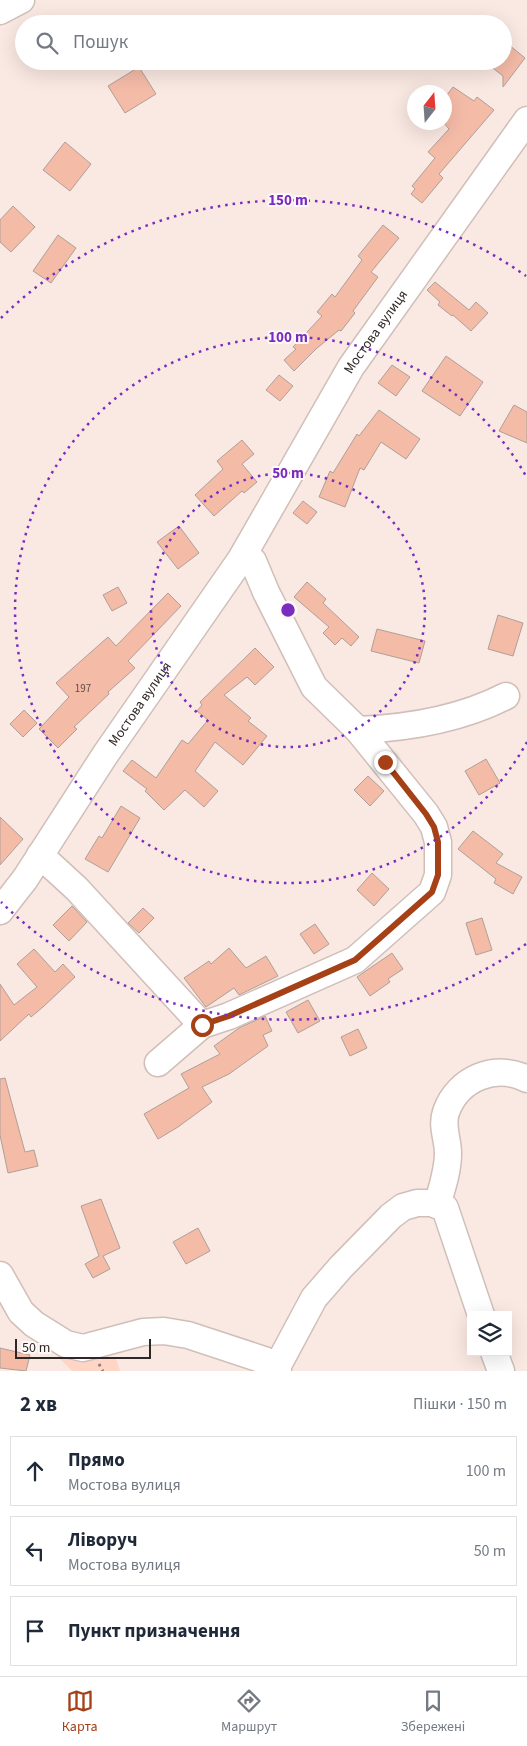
<!DOCTYPE html>
<html lang="uk">
<head>
<meta charset="utf-8">
<style>
  :root { --surface:#fff; --page:#f2f2f3; --text:#1f2937; --muted:#747a83; --line:#e0e1e3; --accent:#a64016 }
  body { margin:0; font-family:"Source Sans 3",sans-serif; background:var(--page); color:var(--text) }
  .controls { position:absolute; right:15px; bottom:15px; display:grid; overflow:hidden; border-radius:0px; box-shadow:0 5px 20px #0002 }
  .controls button { width:45px; height:45px; display:grid; place-items:center; padding:0; border:0; border-bottom:1px solid var(--line); background:var(--surface); color:var(--text); font:25px sans-serif }
  .compass { position:absolute; left:407px; top:85px; width:45px; height:45px; border-radius:50%; background:var(--surface); box-shadow:0 5px 20px #0002; rotate:17deg }
  .scale { position:absolute; left:15px; bottom:12px; width:136px; box-sizing:border-box; padding-left:5px; border:2px solid #2e2725; border-top:0; font-size:14px; line-height:18px; white-space:nowrap; color:#2e2725; -webkit-text-stroke:4px #fdf9f8; paint-order:stroke }
  .stop { position:absolute; width:15px; height:15px; margin:-11px; border:4px solid #a64016; border-radius:50%; background:#fff }
  .stop.end { background:#a64016; border-color:#fff; box-shadow:0 1px 5px #0008 }
  .list { margin:0; padding:0; list-style:none }
  h2 { display:flex; justify-content:space-between; align-items:center; height:65px; margin:0; padding:0 20px; font-size:21px }
  h2 small { font-size:16px; font-weight:400; color:var(--muted) }
  .list li { display:grid; grid-template-columns:32px 1fr auto; gap:15px; align-items:center; box-sizing:border-box; height:70px; margin:0 10px 10px; padding:0 10px; border:1px solid var(--line); border-radius:0px }
  .list b { display:block; font-size:19px; white-space:nowrap }
  .list p { margin:0; font-size:16px; white-space:nowrap; color:var(--muted) }
  .list em { font-size:16px; font-style:normal; color:var(--muted) }
  .icon { flex:none; width:28px; height:28px; fill:none; stroke:currentColor; stroke-width:2; stroke-linecap:round; stroke-linejoin:round }
  .map { position:relative; flex:none; width:527px; height:1371px; overflow:hidden }
  .search { position:absolute; background:var(--surface); box-shadow:0 5px 20px #0002; left:15px; right:15px; top:15px; height:55px; display:flex; align-items:center; gap:12px; box-sizing:border-box; padding:0 18px; border-radius:28px; color:var(--muted); font-size:19px }
  .sheet { height:305px; background:var(--surface) }
  nav { display:flex; justify-content:space-around; align-items:center; box-sizing:border-box; height:70px; border-top:1px solid var(--line); background:var(--surface); font-size:14px; color:var(--muted) }
  nav a { display:grid; justify-items:center; gap:2px }
  nav .on { color:var(--accent) }
  .map>svg:first-child { display:block }
  .green { fill:#ffd5c6 }
  .building { fill:#f4bba7; stroke:#af9f99 }
  .lines { fill:none; stroke-linecap:round; stroke-linejoin:round }
  .minor-casing { stroke:#d0bfb9; stroke-width:29 }
  .path { stroke:#8b7f7b; stroke-width:3; stroke-dasharray:2.5 4; stroke-linecap:butt }
  .minor { stroke:#fff; stroke-width:26 }
  .route { stroke:#a64016; stroke-width:6 }
  .ring { fill:none; stroke:#7b2cbf; stroke-width:2.5; stroke-dasharray:2.5 5 }
  .labels { text-anchor:middle; dominant-baseline:central; stroke-width:4; stroke-linejoin:round; paint-order:stroke }
  .number-label { font-size:11px; fill:#604c46 }
  .street-label { font-size:14px; fill:#2e2725; stroke:#fdf9f8 }
  .centre { fill:#7b2cbf; stroke:#fdf9f8; stroke-width:2.5 }
  .ring-label { font-size:15px; text-anchor:middle; font-weight:bold; fill:#7b2cbf; stroke:#fdf9f8; stroke-width:4; stroke-linejoin:round; paint-order:stroke }
</style>
</head>
<body>
<div class="map">
<svg width="527" height="1371" viewBox="0 0 527 1371">
  <rect width="100%" height="100%" fill="#fae8e2"/>
  <!-- green -->
  <polygon class="green" points="56,1355 116,1358 120,1371 72,1371"/>
  <!-- building -->
  <g class="building">
    <polygon points="503,40 525,58 503,87 503,76 484,61 503,61"/>
    <polygon points="139,67 156,94 125,113 108,86"/>
    <polygon points="453,87 474,101 477,97 494,110 439,174 443,178 422,203 411,194 415,189 412,186 435,158 428,152 449,129 444,123 444,99"/>
    <polygon points="65,142 91,164 70,191 43,170"/>
    <polygon points="13,206 35,227 11,252 0,242 0,220"/>
    <polygon points="383,225 399,238 371,272 378,277 353,311 355,313 341,331 339,330 316,349 294,371 284,360 296,349 293,347 322,316 317,312 332,294 335,297 362,260 358,256"/>
    <polygon points="58,235 76,248 51,283 33,271"/>
    <polygon points="435,282 469,310 476,302 488,313 471,331 453,315 452,316 438,305 440,302 427,290"/>
    <polygon points="446,356 483,382 460,416 422,391"/>
    <polygon points="392,365 410,377 396,396 378,383"/>
    <polygon points="279,375 293,386 280,401 266,390"/>
    <polygon points="514,405 527,412 527,443 499,431"/>
    <polygon points="379,410 420,439 406,459 381,442 364,470 360,468 345,507 319,497 330,471 333,473 357,434 359,436"/>
    <polygon points="242,440 254,454 242,464 257,482 244,493 242,491 214,516 195,495 223,469 217,461"/>
    <polygon points="303,501 317,512 307,524 293,513"/>
    <polygon points="179,526 199,553 178,569 157,542"/>
    <polygon points="307,582 326,599 323,603 359,637 351,646 342,638 335,645 323,633 329,627 294,597"/>
    <polygon points="118,587 127,603 112,611 103,595"/>
    <polygon points="168,593 181,606 128,661 135,668 108,692 109,694 74,727 77,729 58,748 39,729 69,697 56,683 108,637 116,646"/>
    <polygon points="498,615 523,623 513,656 488,649"/>
    <polygon points="377,629 425,641 419,663 371,651"/>
    <polygon points="255,648 274,667 255,685 247,677 224,695 251,718 248,721 267,736 243,765 215,742 195,771 218,791 204,807 185,790 164,810 145,791 147,789 123,771 132,760 156,778 182,740 188,744 208,720 197,711 202,705 200,702"/>
    <polygon points="24,710 37,723 23,737 10,724"/>
    <polygon points="486,759 500,783 479,795 465,771"/>
    <polygon points="368,776 384,791 370,806 354,790"/>
    <polygon points="121,806 140,818 108,872 85,859 99,836 102,838"/>
    <polygon points="0,817 23,839 0,865"/>
    <polygon points="473,831 503,854 496,863 522,877 513,894 494,883 496,879 458,849"/>
    <polygon points="372,873 389,889 374,906 357,890"/>
    <polygon points="72,906 87,922 69,941 53,925"/>
    <polygon points="143,908 154,918 139,933 128,923"/>
    <polygon points="482,918 492,950 476,955 466,923"/>
    <polygon points="315,924 329,944 314,954 300,934"/>
    <polygon points="229,948 246,968 266,956 278,976 239,995 234,988 206,1007 184,978 209,961 211,964"/>
    <polygon points="34,949 55,972 63,964 75,977 43,1007 31,1017 29,1014 0,1041 0,984 14,1005 37,987 17,964"/>
    <polygon points="392,953 403,969 388,979 390,982 370,996 357,977"/>
    <polygon points="308,1000 320,1021 298,1033 286,1012"/>
    <polygon points="265,1016 272,1031 263,1035 268,1046 229,1074 202,1087 212,1102 178,1127 158,1139 144,1114 189,1088 181,1074 220,1054 214,1046 239,1028"/>
    <polygon points="358,1029 367,1048 350,1056 341,1037"/>
    <polygon points="5,1078 25,1152 34,1150 38,1166 8,1173 0,1135 0,1079"/>
    <polygon points="101,1199 120,1248 103,1256 110,1269 93,1278 85,1264 99,1256 81,1206"/>
    <polygon points="198,1228 210,1251 186,1264 173,1242"/>
    <polygon points="0,1348 30,1355 26,1371 0,1368"/>
  </g>
  <g class="lines">
    <!-- minor casing -->
    <g class="minor-casing">
      <g id="minor">
        <polyline points="0,11 21,0"/>
        <path d="M358,730c51,-2 103,-11 148,-34"/>
        <polyline points="40,855 77,889 202,1025"/>
        <path id="s1" d="M0,911l25,-32 80,-124 136,-196 110,-192 176,-247"/>
        <polyline points="158,1063 202,1025 229,1016 355,960 432,892 438,875 438,842 434,827 426,814 358,730 314,687 266,592 253,561 244,554"/>
        <path d="M437,1205c5,-17 11,-34 11,-52 0,-14 -7,-27 -2,-41 12,-34 50,-49 81,-33"/>
        <polyline points="0,1275 21,1312 34,1324 66,1344 83,1348 143,1332 164,1331 188,1335 267,1361 278,1371"/>
        <polyline points="494,1352 501,1371"/>
        <polyline points="276,1369 314,1298 341,1267 391,1216 403,1207 417,1203 432,1203 445,1208 481,1315"/>
      </g>
    </g>
    <!-- path -->
    <polyline class="path" points="99,1364 103,1371"/>
    <!-- minor -->
    <use href="#minor" class="minor"/>
  </g>
  <g class="lines">
    <!-- route -->
    <polyline class="route" points="202,1025 229,1016 355,960 432,892 438,875 438,842 434,827 426,814 385,762"/>
  </g>
  <!-- distance rings -->
  <g class="ring">
    <circle cx="288" cy="610" r="137"/>
    <path d="M527 742A273 273 0 1 1 527 478"/>
    <path d="M526 944A410 410 0 0 1 1 902M1 318A410 410 0 0 1 526 276"/>
  </g>
  <g class="labels">
    <!-- number labels -->
    <g class="number-label">
      <text x="83" y="688">197</text>
    </g>
    <!-- street labels -->
    <g class="street-label">
      <text stroke="none"><textPath href="#s1" startOffset="691">Мостова вулиця</textPath></text>
      <text stroke="none"><textPath href="#s1" startOffset="250">Мостова вулиця</textPath></text>
    </g>
  </g>
  <circle cx="288" cy="610" r="8" class="centre"/>
  <g class="ring-label">
    <text x="288" y="205">150 m</text>
    <text x="288" y="342">100 m</text>
    <text x="288" y="478">50 m</text>
  </g>
</svg>
<div class="controls">
<button><svg class="icon" aria-label="layers" viewBox="0 0 24 24"><path d="M12 4l9 5-9 5-9-5zM3 14l9 5 9-5"/></svg></button>
</div>
<svg class="compass" viewBox="-18 -18 36 36"><path d="M0-13l5 13h-10z" fill="#e53935"/><path d="M0 13l5-13h-10z" fill="#747a83"/></svg>
<div class="scale">50 m</div>
<div class="stop" style="left:202px;top:1025px"></div>
<div class="stop end" style="left:385px;top:762px"></div>
<div class="search"><svg class="icon" aria-label="search" viewBox="0 0 24 24"><circle cx="10" cy="10" r="6"/><path d="M15 15l6 6"/></svg>Пошук</div>
</div>
<section class="sheet">
<h2>2 хв<small>Пішки · 150 m</small></h2>
<ul class="list">
<li><svg class="icon" aria-label="ahead" viewBox="0 0 24 24"><path d="M12 20V5M6 11l6-6 6 6"/></svg><div><b>Прямо</b><p>Мостова вулиця</p></div><em>100 m</em></li>
<li><svg class="icon" aria-label="left" viewBox="0 0 24 24"><path d="M17 20v-9H6M10 6l-5 5 5 5"/></svg><div><b>Ліворуч</b><p>Мостова вулиця</p></div><em>50 m</em></li>
<li><svg class="icon" aria-label="arrive" viewBox="0 0 24 24"><path d="M6 21V4h12l-3 4 3 4H6"/></svg><div><b>Пункт призначення</b></div></li>
</ul>
</section>
<nav>
<a class="on"><svg class="icon" aria-label="map" viewBox="0 0 24 24"><path d="M3 6l6-2 6 2 6-2v14l-6 2-6-2-6 2zM9 4v14M15 6v14"/></svg>Карта</a>
<a><svg class="icon" aria-label="directions" viewBox="0 0 24 24"><path d="M12 3l9 9-9 9-9-9zM9 14v-3h6M13 9l2 2-2 2"/></svg>Маршрут</a>
<a><svg class="icon" aria-label="saved" viewBox="0 0 24 24"><path d="M7 4h10v16l-5-4-5 4z"/></svg>Збережені</a>
</nav>
</body>
</html>
